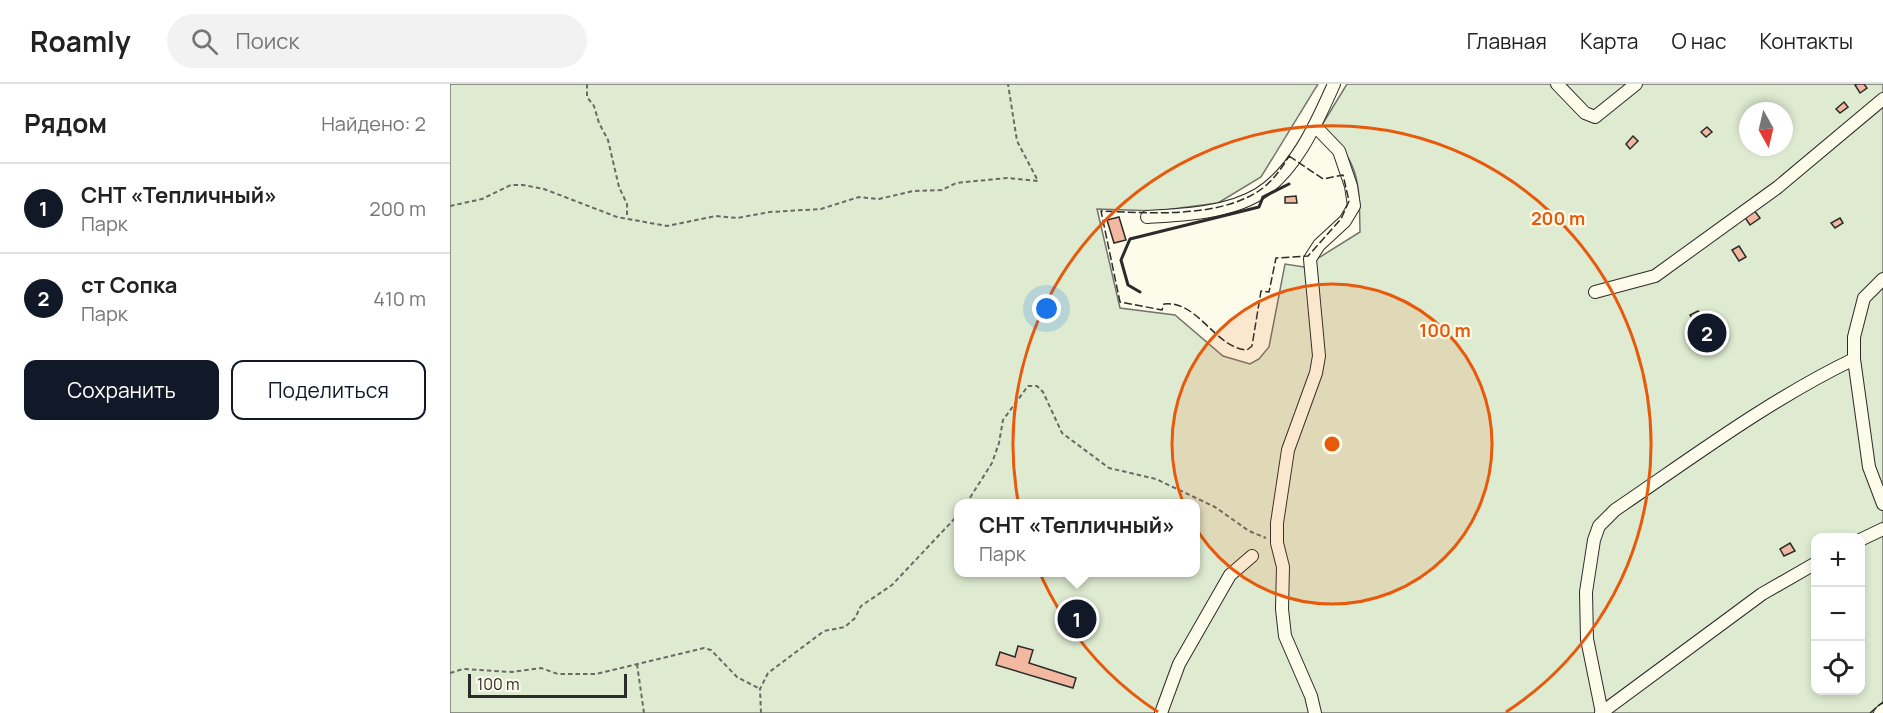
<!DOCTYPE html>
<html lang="ru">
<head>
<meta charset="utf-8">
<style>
  :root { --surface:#fff; --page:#f2f2f2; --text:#222; --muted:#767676; --line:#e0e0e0; --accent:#111827 }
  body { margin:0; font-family:Manrope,sans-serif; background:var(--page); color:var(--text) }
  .controls { position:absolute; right:18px; bottom:18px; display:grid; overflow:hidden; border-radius:12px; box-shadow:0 3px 9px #0003 }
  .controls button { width:54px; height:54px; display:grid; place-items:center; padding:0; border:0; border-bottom:2px solid var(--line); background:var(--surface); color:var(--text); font:30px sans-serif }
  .compass { position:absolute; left:1289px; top:18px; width:54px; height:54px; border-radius:50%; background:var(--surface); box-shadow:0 3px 9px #0003; rotate:172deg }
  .scale { position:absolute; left:18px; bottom:15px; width:159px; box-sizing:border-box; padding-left:6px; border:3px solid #2b2b2b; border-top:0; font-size:16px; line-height:21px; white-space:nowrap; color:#2b2b2b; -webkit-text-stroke:4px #fdfbea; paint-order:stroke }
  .you { position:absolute; left:597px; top:225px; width:21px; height:21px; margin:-15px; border:4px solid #fff; border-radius:50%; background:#1a73e8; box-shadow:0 0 0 9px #1a73e833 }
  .badge { display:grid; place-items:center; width:39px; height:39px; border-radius:50%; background:var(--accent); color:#fff; font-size:20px; font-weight:700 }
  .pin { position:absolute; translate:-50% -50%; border:3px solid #fff; box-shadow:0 2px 6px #0006 }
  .popup { position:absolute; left:504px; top:415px; width:246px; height:78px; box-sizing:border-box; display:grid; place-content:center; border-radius:12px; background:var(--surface); filter:drop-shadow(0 2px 4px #0005); font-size:20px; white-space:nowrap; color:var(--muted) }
  .popup b { font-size:22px; color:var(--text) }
  .popup::after { content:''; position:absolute; left:50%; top:100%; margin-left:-12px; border:12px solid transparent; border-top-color:var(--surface) }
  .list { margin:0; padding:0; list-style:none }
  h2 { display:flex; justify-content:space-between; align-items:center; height:78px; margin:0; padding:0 24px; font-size:26px }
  h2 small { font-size:20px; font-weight:400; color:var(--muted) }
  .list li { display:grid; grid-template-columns:39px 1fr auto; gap:18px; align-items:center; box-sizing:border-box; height:90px; padding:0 24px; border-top:2px solid var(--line) }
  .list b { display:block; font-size:22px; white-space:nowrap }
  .list p { margin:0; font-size:20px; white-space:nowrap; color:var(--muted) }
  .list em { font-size:20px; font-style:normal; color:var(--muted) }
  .actions { display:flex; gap:12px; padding:18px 24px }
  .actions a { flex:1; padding:14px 0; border:2px solid var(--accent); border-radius:12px; text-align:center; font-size:21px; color:var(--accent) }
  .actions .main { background:var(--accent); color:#fff }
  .icon { flex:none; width:33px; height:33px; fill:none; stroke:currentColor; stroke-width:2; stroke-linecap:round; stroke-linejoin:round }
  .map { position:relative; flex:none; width:1433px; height:629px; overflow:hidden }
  header { display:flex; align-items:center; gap:36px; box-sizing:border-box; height:84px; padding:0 30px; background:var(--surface); border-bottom:2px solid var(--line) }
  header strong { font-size:28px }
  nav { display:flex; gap:33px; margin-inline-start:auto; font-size:21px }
  .search { width:420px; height:54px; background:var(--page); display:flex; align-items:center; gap:15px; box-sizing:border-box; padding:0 21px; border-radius:33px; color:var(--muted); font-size:22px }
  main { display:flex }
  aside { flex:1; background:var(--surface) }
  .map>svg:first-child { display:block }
  .green { fill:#deebd1; stroke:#74746e; stroke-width:1.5; fill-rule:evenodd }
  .building { fill:#f2b8a0; stroke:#2b2b2b; stroke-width:1.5 }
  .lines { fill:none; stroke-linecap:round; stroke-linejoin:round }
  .minor-casing { stroke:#2b2b2b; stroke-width:14 }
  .path { stroke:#6a6964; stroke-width:2; stroke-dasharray:4.5 3; stroke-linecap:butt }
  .minor { stroke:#fdfbea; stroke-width:12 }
  .fence { stroke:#2b2b2b; stroke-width:1.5; stroke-dasharray:8 3; stroke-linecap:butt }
  .wall { stroke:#2b2b2b; stroke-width:3 }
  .ring { fill:none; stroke:#e8590c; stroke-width:3 }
  .centre { fill:#e8590c; stroke:#fdfbea; stroke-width:3 }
  .ring-label { font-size:18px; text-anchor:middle; font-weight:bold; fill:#e8590c; stroke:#fdfbea; stroke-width:4.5; stroke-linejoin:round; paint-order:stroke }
</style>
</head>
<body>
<header>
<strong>Roamly</strong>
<div class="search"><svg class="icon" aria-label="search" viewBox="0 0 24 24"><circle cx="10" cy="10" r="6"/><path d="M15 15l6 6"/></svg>Поиск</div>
<nav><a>Главная</a><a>Карта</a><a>О нас</a><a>Контакты</a></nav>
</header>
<main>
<aside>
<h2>Рядом<small>Найдено: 2</small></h2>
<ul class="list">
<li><span class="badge">1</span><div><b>СНТ «Тепличный»</b><p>Парк</p></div><em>200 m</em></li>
<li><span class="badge">2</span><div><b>ст Сопка</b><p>Парк</p></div><em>410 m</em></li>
</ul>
<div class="actions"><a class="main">Сохранить</a><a>Поделиться</a></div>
</aside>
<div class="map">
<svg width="1433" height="629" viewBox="0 0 1433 629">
  <rect width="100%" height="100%" fill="#fdfbea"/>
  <!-- green -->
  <path class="green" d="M0,0h868l-57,93 -43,26 -61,8 -60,-2 23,99 55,7 48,41 27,8 9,-5 10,-12 16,-83 19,3 56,-35c-1,-54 0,-67 -38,-107l25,-41h536v629h-1433zM1298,27h36v36h-36zM508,420h238v68h-238zM1366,454h44v152h-44z"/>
  <!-- building -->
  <g class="building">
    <polygon points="1407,0 1414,0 1417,4 1410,9 1405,1"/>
    <polygon points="1394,18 1398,23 1390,29 1386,25"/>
    <polygon points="1257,43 1262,48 1256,53 1251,48"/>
    <polygon points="1183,52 1188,57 1180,65 1176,60"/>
    <polygon points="846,112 847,119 835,119 835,113"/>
    <polygon points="1303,125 1310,134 1300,141 1294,132"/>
    <polygon points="669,133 676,156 664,159 657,136"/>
    <polygon points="1390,134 1393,139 1385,144 1381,139"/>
    <polygon points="1289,162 1296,173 1289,177 1282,166"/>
    <polygon points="1248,227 1252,233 1244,237 1240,231"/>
    <polygon points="1340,459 1345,467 1334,472 1330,465"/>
    <polygon points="568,562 583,566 579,579 626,594 623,604 546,581 550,568 565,573"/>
  </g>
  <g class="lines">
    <!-- minor casing -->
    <g class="minor-casing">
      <g id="minor">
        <polyline points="1107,0 1135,29 1145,33 1186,0"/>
        <polyline points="865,42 889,67 901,102 904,122 895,137 869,161 860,175 869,272 866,289 838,366 827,439 827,459 833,483 832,525 835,552 861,612 865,629"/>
        <path d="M697,133c36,-2 81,-4 112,-23 37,-23 58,-72 75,-110"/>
        <polyline points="1433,195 1414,214 1404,253 1404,275 1419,383 1433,420"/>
        <polyline points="1145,208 1205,192 1328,103 1433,15"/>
        <polyline points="1410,456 1433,445"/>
        <polyline points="711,629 729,580 780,491 802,472"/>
        <polyline points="1151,629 1312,510 1366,479"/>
        <path d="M1152,629l-15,-74 -1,-47 8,-52 5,-14 16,-16c78,-53 154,-110 239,-151"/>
        <polyline points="1430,629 1433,626"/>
      </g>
    </g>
    <!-- path -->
    <g class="path">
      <polyline points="137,0 137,13 144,22 149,39 158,56 169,103 177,120 177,133"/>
      <polyline points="0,122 32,115 61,101 73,101 94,105 167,133 217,142 266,132 287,134 320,128 371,125 409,113 429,115 463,107 492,106 506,99 557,94 588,97 567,57 558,0"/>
      <polyline points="516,420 542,379 549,359 553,336 578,302 587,302 593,308 612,349 659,384 706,395 765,423 799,447 816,454"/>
      <polyline points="187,580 194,629"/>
      <polyline points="0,589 13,585 62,588 91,584 108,590 146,590 254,564 261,566 287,593 310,605"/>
      <polyline points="311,629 310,605 318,589 374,547 395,543 405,534 411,522 442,501 508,431"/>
    </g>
    <!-- minor -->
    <use href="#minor" class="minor"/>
    <!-- fence -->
    <g class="fence">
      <path d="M839,72l34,23 20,-4 6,26 -8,18 -33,37 -32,2 -7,34 -8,-1 -9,55 -5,4c-32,-2 -49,-50 -83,-46l-2,6 -42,-8 -19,-91c49,2 120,8 162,-23 11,-9 19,-20 26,-32z"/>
      <polyline points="1420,629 1433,618"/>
    </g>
    <!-- wall -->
    <polyline class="wall" points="690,208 678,201 671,176 680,155 809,123 813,113 839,100"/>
  </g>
  <!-- distance rings -->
  <circle cx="882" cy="360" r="160" fill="#e8590c" fill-opacity=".12"/>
  <g class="ring">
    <circle cx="882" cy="360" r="160"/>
    <path d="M708 628A319 319 0 1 1 1056 628"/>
  </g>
  <circle cx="882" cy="360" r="9" class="centre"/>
  <g class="ring-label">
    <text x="1108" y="141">200 m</text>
    <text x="995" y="253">100 m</text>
  </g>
</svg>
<div class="controls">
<button>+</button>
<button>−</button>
<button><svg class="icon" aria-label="locate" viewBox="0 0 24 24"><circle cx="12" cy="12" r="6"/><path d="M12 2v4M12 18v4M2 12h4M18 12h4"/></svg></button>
</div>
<svg class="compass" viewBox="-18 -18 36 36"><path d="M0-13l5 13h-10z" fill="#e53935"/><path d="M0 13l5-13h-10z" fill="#767676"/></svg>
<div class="scale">100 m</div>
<div class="you"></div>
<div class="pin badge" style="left:627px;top:535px">1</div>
<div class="popup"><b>СНТ «Тепличный»</b>Парк</div>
<div class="pin badge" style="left:1257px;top:249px">2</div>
</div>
</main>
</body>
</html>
